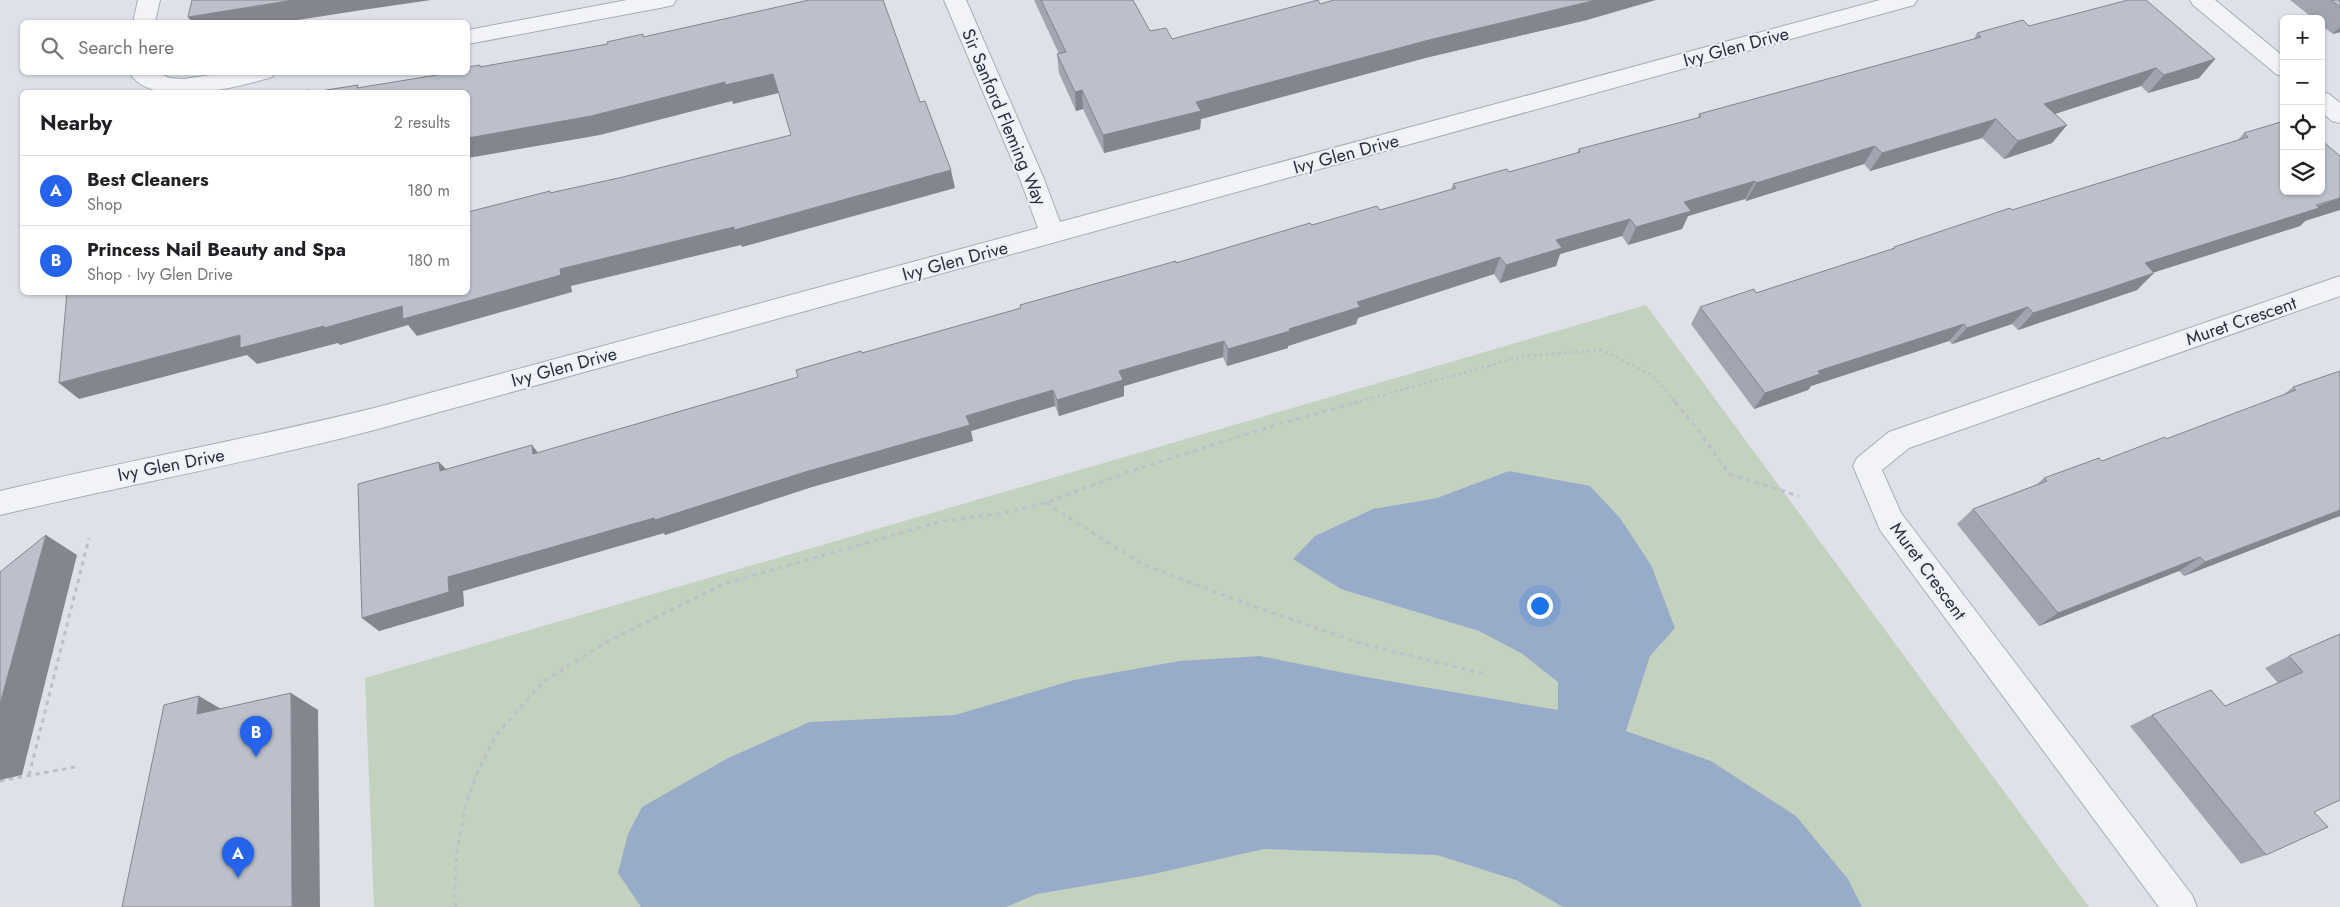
<!DOCTYPE html>
<html lang="en">
<head>
<meta charset="utf-8">
<style>
  :root { --surface:#fff; --page:#f2f2f2; --text:#202124; --muted:#757577; --line:#e0e0e0; --accent:#2563eb }
  body { margin:0; font-family:Jost,sans-serif; background:var(--page); color:var(--text) }
  .controls { position:absolute; right:15px; top:15px; display:grid; overflow:hidden; border-radius:8px; box-shadow:0 1px 4px #0004 }
  .controls button { width:45px; height:45px; display:grid; place-items:center; padding:0; border:0; border-bottom:1px solid var(--line); background:var(--surface); color:var(--text); font:25px sans-serif }
  .you { position:absolute; left:1539px; top:605px; width:18px; height:18px; margin:-12px; border:4px solid #fff; border-radius:50%; background:#1a73e8; box-shadow:0 0 0 8px #1a73e833 }
  .badge { display:grid; place-items:center; width:32px; height:32px; border-radius:50%; background:var(--accent); color:#fff; font-size:16px; font-weight:700 }
  .pin { position:absolute; translate:-50% -41px; filter:drop-shadow(0 1px 2px #0008) }
  .pin::after { content:''; position:absolute; top:26px; width:18px; height:15px; background:inherit; clip-path:polygon(0 0,100% 0,50% 100%) }
  .list { margin:0; padding:0; list-style:none }
  h2 { display:flex; justify-content:space-between; align-items:center; height:65px; margin:0; padding:0 20px; font-size:21px }
  h2 small { font-size:16px; font-weight:400; color:var(--muted) }
  .list li { display:grid; grid-template-columns:32px 1fr auto; gap:15px; align-items:center; box-sizing:border-box; height:70px; padding:0 20px; border-top:1px solid var(--line) }
  .list b { display:block; font-size:19px; white-space:nowrap }
  .list p { margin:0; font-size:16px; white-space:nowrap; color:var(--muted) }
  .list em { font-size:16px; font-style:normal; color:var(--muted) }
  .icon { flex:none; width:28px; height:28px; fill:none; stroke:currentColor; stroke-width:2; stroke-linecap:round; stroke-linejoin:round }
  .map { position:relative; flex:none; width:2340px; height:907px; overflow:hidden }
  .search { position:absolute; background:var(--surface); box-shadow:0 1px 4px #0004; left:20px; top:20px; width:450px; height:55px; display:flex; align-items:center; gap:12px; box-sizing:border-box; padding:0 18px; border-radius:8px; color:var(--muted); font-size:19px }
  .panel { position:absolute; background:var(--surface); box-shadow:0 1px 4px #0004; left:20px; top:90px; width:450px; height:205px; border-radius:8px }
  .map>svg:first-child { display:block }
  .green { fill:#c3d2bf }
  .water { fill:#98acc9 }
  .lines { fill:none; stroke-linecap:round; stroke-linejoin:round }
  .minor-casing { stroke:#a7acb6; stroke-width:2 }
  .path-far1 { stroke:#bcc0c7; stroke-width:2.5; stroke-dasharray:3 3; stroke-linecap:butt }
  .path { stroke:#bcc0c7; stroke-width:3; stroke-dasharray:4.5 4.5; stroke-linecap:butt }
  .minor { fill:#f1f3f6; fill-rule:evenodd }
  .wall { fill:#a1a5af }
  .shaded-wall { fill:#83868e }
  .building { fill:#bbc0cb; stroke:#83868e }
  .labels { text-anchor:middle; dominant-baseline:central; stroke-width:4; stroke-linejoin:round; paint-order:stroke }
  .street-label { font-size:18px; fill:#272e40; stroke:#eef1f6 }
</style>
</head>
<body>
<div class="map">
<svg width="2340" height="907" viewBox="0 0 2340 907">
  <rect width="100%" height="100%" fill="#dee2e8"/>
  <!-- green -->
  <polygon class="green" points="1646,305 2089,907 374,907 365,678"/>
  <!-- water -->
  <polygon class="water" points="1509,471 1590,486 1620,518 1651,565 1675,628 1650,656 1626,731 1711,761 1796,816 1848,879 1862,907 1563,907 1516,880 1437,855 1264,849 1149,875 1037,894 1006,907 641,907 618,873 628,834 642,807 728,758 810,722 955,715 1074,680 1179,661 1260,656 1360,676 1558,710 1558,682 1521,653 1479,631 1341,589 1293,559 1315,536 1373,509 1437,498"/>
  <g class="lines">
    <!-- minor casing -->
    <g class="minor-casing">
      <g id="minor">
        <polygon points="138,0 160,0 155,22 133,22"/>
        <polygon points="627,0 676,0 673,5 665,7 468,44 468,30"/>
        <path d="M944,0h22l78,179 16,43 820,-222h37l-3,5 -1536,424c-125,33 -252,56 -378,86v-24c126,-30 253,-53 378,-84l660,-179 -18,-49z"/>
        <polygon points="2190,0 2215,0 2284,57 2284,77 2276,74 2193,5"/>
        <path d="M129,72h28l12,6 15,1 46,-7h45l-3,5c-34,10 -120,34 -143,-5z"/>
        <polygon points="2321,92 2329,94 2340,103 2340,123 2332,121 2321,112"/>
        <polygon points="2340,276 2340,296 1909,448 1882,470 1901,513 2192,895 2197,907 2159,907 1880,530 1853,466 1857,458 1889,432"/>
      </g>
    </g>
    <!-- path-far1 -->
    <polyline class="path-far1" points="1354,403 1524,356 1602,350 1652,375 1676,403"/>
    <!-- path -->
    <g class="path">
      <polyline points="1675,402 1698,430 1729,474 1799,496"/>
      <polyline points="1046,503 1142,564 1236,600 1363,644 1485,674"/>
      <polyline points="29,775 89,538"/>
      <polyline points="0,781 75,767"/>
      <polyline points="456,907 454,897 457,850 466,805 477,773 497,734 543,682 608,641 723,584 943,521 1004,513 1045,503 1125,473 1275,425 1358,402"/>
    </g>
    <!-- minor -->
    <use href="#minor" class="minor"/>
  </g>
  <!-- wall -->
  <g class="wall">
    <polygon points="1034,0 1133,0 1150,31 1172,39 1320,4 1587,20 1425,58 1201,119 1200,129 1104,153 1083,109 1076,111 1059,73 1057,54 1059,54"/>
    <polygon points="2290,0 2340,0 2340,32 2333,34 2321,25 2321,19 2314,19"/>
    <polygon points="2029,26 2215,59 2199,78 2148,93 2141,86 2055,114 2067,125 2052,143 2004,159 1982,138 1870,171 1864,164 1746,201 1745,199 1688,216 1682,229 1628,245 1622,236 1560,254 1556,266 1500,283 1494,274 1358,318 1356,324 1288,346 1288,348 1227,366 1223,357 1124,386 1124,396 1059,416 1055,406 971,431 973,441 812,487 665,535 664,533 463,591 464,606 379,631 362,618 447,469 532,445 538,453 798,377 862,353 1021,308 1020,305 1176,263 1312,225 1380,210 1451,190 1453,184 1509,172 1577,153 1579,149 1698,118 1699,114 1974,39 1977,33"/>
    <polygon points="2244,133 2340,156 2305,221 2300,226 2154,272 2137,290 2087,307 2018,330 2012,324 1952,344 1949,341 1811,386 1808,390 1754,409 1691,324 1700,307 1756,293 1892,249 1894,247 2238,140"/>
    <polygon points="2340,371 2311,527 2184,576 2179,571 2039,626 1957,524 1973,509 2036,485 2044,478 2102,461 2166,439 2282,396 2293,387"/>
    <polygon points="2340,634 2314,812 2266,855 2241,864 2130,726 2152,715 2225,706 2278,683 2265,668 2289,656"/>
  </g>
  <!-- shaded-wall -->
  <g class="shaded-wall">
    <polygon points="294,0 431,0 362,10 285,22 192,22 188,17"/>
    <polygon points="1596,0 1656,0 1587,20 1425,58 1201,119 1200,129 1104,153 1103,135 1196,102 1429,40"/>
    <polygon points="2340,27 2340,32 2333,34"/>
    <polygon points="2215,59 2199,78 2148,93 2164,75"/>
    <polygon points="2156,68 2141,86 2030,122 2044,104"/>
    <polygon points="773,74 779,93 733,104 732,101 600,135 468,158 468,138 725,82"/>
    <polygon points="1082,90 1083,109 1076,111 1075,92"/>
    <polygon points="1996,119 1982,138 1870,171 1882,153"/>
    <polygon points="2067,125 2052,143 2004,159 2018,141"/>
    <polygon points="1875,146 1864,164 1746,201 1756,183"/>
    <polygon points="951,170 955,188 742,247 741,245 571,286 572,292 417,336 408,325 340,345 338,343 257,364 247,355 79,399 59,383 240,335 402,306 560,269"/>
    <polygon points="1755,181 1745,199 1688,216 1682,229 1628,245 1636,227 1684,202"/>
    <polygon points="2340,198 2340,210 2305,221 2300,226 2127,281 2145,263"/>
    <polygon points="1630,219 1622,236 1560,254 1556,266 1500,283 1506,265 1556,240"/>
    <polygon points="1500,257 1494,274 1358,318 1356,324 1288,346 1288,348 1227,366 1228,349 1289,329 1357,302"/>
    <polygon points="2154,273 2137,290 2087,307 2018,330 2033,313"/>
    <polygon points="2028,307 2012,324 1952,344 1967,328"/>
    <polygon points="1964,324 1949,341 1811,386 1808,390 1754,409 1765,393 1818,371"/>
    <polygon points="1224,341 1223,357 1124,386 1124,396 1059,416 1057,400 1119,371"/>
    <polygon points="1053,390 1055,406 971,431 973,441 812,487 665,535 664,533 463,591 464,606 379,631 362,618 448,577 966,416"/>
    <polygon points="532,445 544,461 533,454"/>
    <polygon points="439,462 454,477 440,471"/>
    <polygon points="2340,510 2340,516 2311,527 2184,576 2205,562"/>
    <polygon points="46,535 77,555 22,775 0,780 0,704"/>
    <polygon points="2200,557 2179,571 2039,626 2058,613"/>
    <polygon points="291,693 318,710 320,907 292,907"/>
    <polygon points="199,696 228,713 197,714"/>
  </g>
  <!-- building -->
  <g class="building">
    <polygon points="192,0 294,0 188,17"/>
    <polygon points="809,0 883,0 920,102 925,101 951,170 734,230 734,227 560,269 561,275 403,319 402,306 324,328 324,326 240,348 240,335 59,383 67,292 468,292 468,212 550,191 550,193 623,177 791,135 773,74 725,85 725,82 591,116 468,138 468,92 314,92 358,85 357,88 443,74 443,72 468,72 468,67 480,65 480,67 608,44 607,42 643,34 643,37"/>
    <polygon points="1041,0 1133,0 1150,31 1166,28 1172,39 1318,0 1320,4 1334,0 1596,0 1429,40 1196,102 1201,111 1103,135 1082,90 1075,92 1057,54 1066,52"/>
    <polygon points="2128,0 2146,0 2215,59 2164,75 2156,68 2044,104 2067,125 2018,141 1996,119 1882,153 1875,146 1756,183 1755,181 1684,202 1691,211 1636,227 1630,219 1556,240 1562,248 1506,265 1500,257 1357,302 1360,307 1289,329 1290,331 1228,349 1224,341 1119,371 1123,380 1057,400 1053,390 966,416 970,425 805,472 655,520 654,518 448,577 449,592 362,618 358,484 439,462 440,471 532,445 533,454 798,377 796,370 861,351 862,353 1021,308 1020,305 1176,261 1176,263 1310,223 1312,225 1377,206 1380,210 1456,188 1453,184 1507,169 1509,172 1580,152 1579,149 1701,117 1699,114 1981,37 1977,33 2023,20 2029,26"/>
    <polygon points="2331,0 2340,0 2340,7"/>
    <polygon points="310,90 310,92 297,92"/>
    <polygon points="2284,121 2284,191 2321,191 2321,140 2340,156 2340,198 2316,205 2319,208 2145,263 2154,273 2104,290 2033,313 2028,307 1967,328 1964,324 1818,371 1820,374 1765,393 1700,307 1754,289 1756,293 1895,248 1894,247 2010,208 2012,210 2248,137 2244,133"/>
    <polygon points="2340,371 2340,510 2205,562 2200,557 2058,613 1973,509 2047,481 2044,478 2099,458 2102,461 2165,437 2166,439 2296,390 2293,387"/>
    <polygon points="46,535 0,704 0,572"/>
    <polygon points="2340,634 2340,800 2314,812 2328,827 2266,855 2152,715 2211,690 2225,706 2303,672 2289,656"/>
    <polygon points="291,693 292,907 122,907 164,705 199,696 197,714"/>
  </g>
  <g class="labels">
    <!-- street labels -->
    <g class="street-label">
      <text transform="translate(1736 47) rotate(-15)">Ivy Glen Drive</text>
      <text transform="translate(1004 117) rotate(67)">Sir Sanford Fleming Way</text>
      <text transform="translate(1346 154) rotate(-15)">Ivy Glen Drive</text>
      <text transform="translate(955 261) rotate(-15)">Ivy Glen Drive</text>
      <text transform="translate(2241 321) rotate(-19)">Muret Crescent</text>
      <text transform="translate(564 367) rotate(-15)">Ivy Glen Drive</text>
      <text transform="translate(171 465) rotate(-11)">Ivy Glen Drive</text>
      <text transform="translate(1928 571) rotate(54)">Muret Crescent</text>
    </g>
  </g>
</svg>
<div class="controls">
<button>+</button>
<button>−</button>
<button><svg class="icon" aria-label="locate" viewBox="0 0 24 24"><circle cx="12" cy="12" r="6"/><path d="M12 2v4M12 18v4M2 12h4M18 12h4"/></svg></button>
<button><svg class="icon" aria-label="layers" viewBox="0 0 24 24"><path d="M12 4l9 5-9 5-9-5zM3 14l9 5 9-5"/></svg></button>
</div>
<div class="you"></div>
<div class="pin badge" style="left:238px;top:878px">A</div>
<div class="pin badge" style="left:256px;top:757px">B</div>
<div class="search"><svg class="icon" aria-label="search" viewBox="0 0 24 24"><circle cx="10" cy="10" r="6"/><path d="M15 15l6 6"/></svg>Search here</div>
<section class="panel">
<h2>Nearby<small>2 results</small></h2>
<ul class="list">
<li><span class="badge">A</span><div><b>Best Cleaners</b><p>Shop</p></div><em>180 m</em></li>
<li><span class="badge">B</span><div><b>Princess Nail Beauty and Spa</b><p>Shop · Ivy Glen Drive</p></div><em>180 m</em></li>
</ul>
</section>
</div>
</body>
</html>
